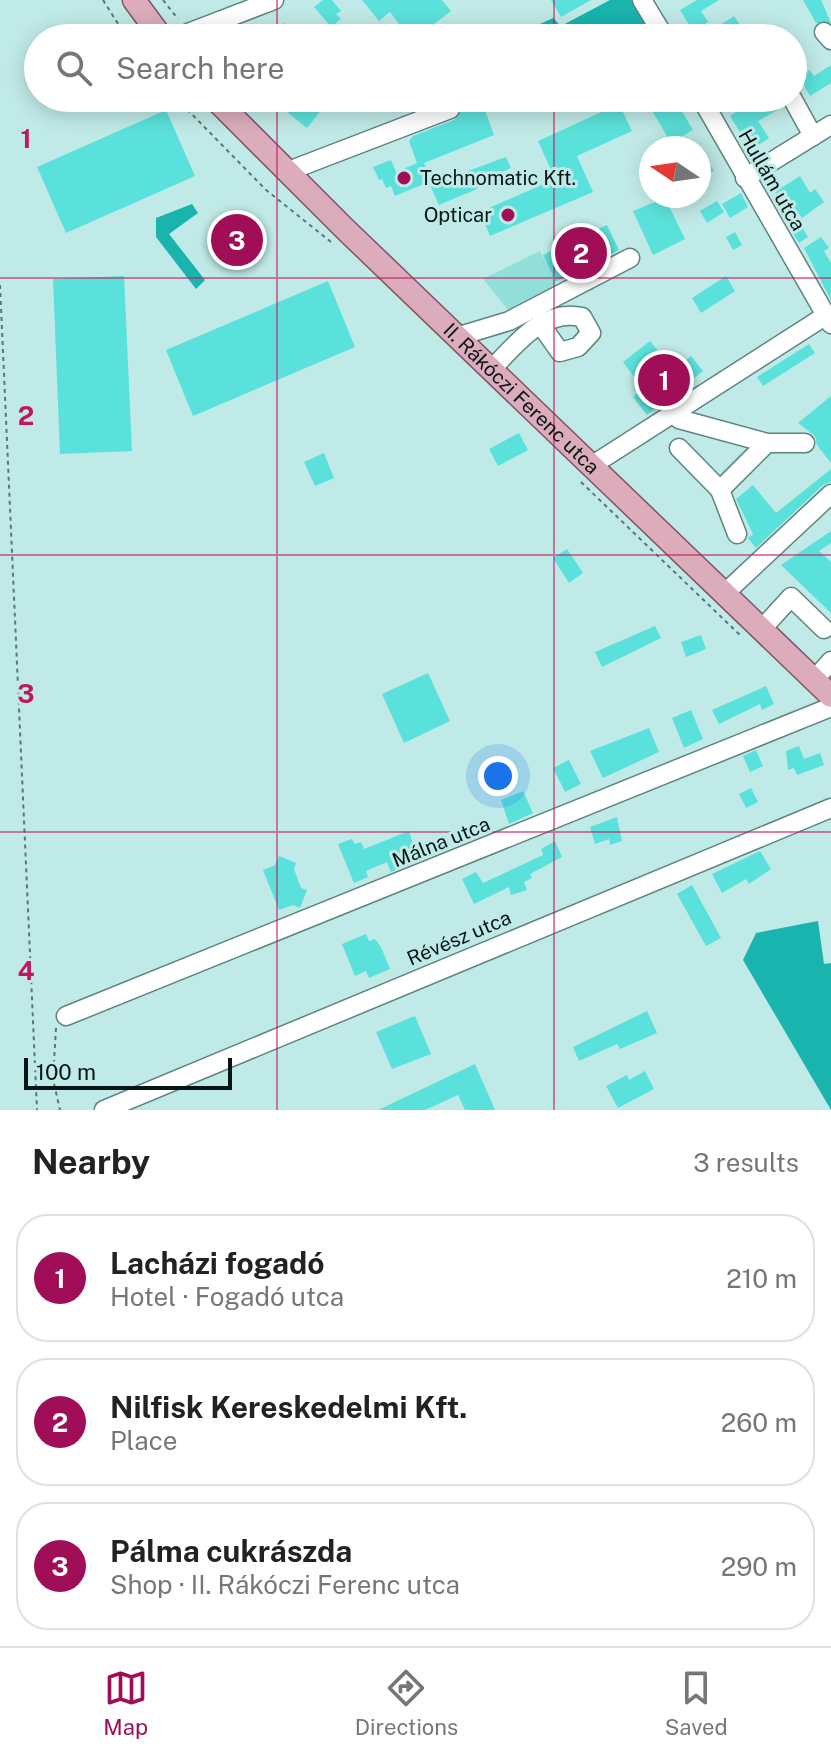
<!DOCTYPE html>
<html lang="en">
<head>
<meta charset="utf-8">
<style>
  :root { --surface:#fff; --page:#f6f6f6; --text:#222; --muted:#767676; --line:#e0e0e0; --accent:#9f0e57 }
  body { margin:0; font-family:"Public Sans",sans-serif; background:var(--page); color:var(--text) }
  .compass { position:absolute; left:639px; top:136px; width:72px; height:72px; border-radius:50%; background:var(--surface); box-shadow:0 4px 20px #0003; rotate:283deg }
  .scale { position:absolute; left:24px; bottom:20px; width:208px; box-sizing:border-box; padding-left:8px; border:4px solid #071615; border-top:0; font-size:22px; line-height:28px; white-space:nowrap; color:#071615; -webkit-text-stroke:6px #c0eae7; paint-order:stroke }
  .you { position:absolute; left:498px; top:776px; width:28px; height:28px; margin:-20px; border:6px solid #fff; border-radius:50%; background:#1a73e8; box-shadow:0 0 0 12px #1a73e833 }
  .badge { display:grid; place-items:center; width:52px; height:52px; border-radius:50%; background:var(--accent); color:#fff; font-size:26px; font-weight:700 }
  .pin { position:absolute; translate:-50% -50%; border:4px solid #fff; box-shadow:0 2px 8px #0006 }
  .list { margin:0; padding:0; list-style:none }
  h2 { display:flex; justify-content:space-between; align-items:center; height:104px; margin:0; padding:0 32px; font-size:34px }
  h2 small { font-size:26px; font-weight:400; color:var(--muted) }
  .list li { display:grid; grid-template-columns:52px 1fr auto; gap:24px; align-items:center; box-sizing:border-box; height:128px; margin:0 16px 16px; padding:0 16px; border:2px solid var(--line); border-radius:32px }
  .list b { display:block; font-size:30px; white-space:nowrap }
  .list p { margin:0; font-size:26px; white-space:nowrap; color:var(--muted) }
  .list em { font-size:26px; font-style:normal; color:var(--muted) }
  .icon { flex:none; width:44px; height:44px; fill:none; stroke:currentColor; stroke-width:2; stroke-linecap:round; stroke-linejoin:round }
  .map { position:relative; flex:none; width:831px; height:1110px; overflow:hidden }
  .search { position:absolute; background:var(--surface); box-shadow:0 4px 20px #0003; left:24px; right:24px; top:24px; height:88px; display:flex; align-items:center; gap:20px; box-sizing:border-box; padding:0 28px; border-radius:44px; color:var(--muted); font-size:30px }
  .sheet { height:536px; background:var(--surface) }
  nav { display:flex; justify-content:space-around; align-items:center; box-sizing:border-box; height:112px; border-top:2px solid var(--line); background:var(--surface); font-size:22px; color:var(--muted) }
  nav a { display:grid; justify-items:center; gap:4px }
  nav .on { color:var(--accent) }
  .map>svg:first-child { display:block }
  .green { fill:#92dfda }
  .forest { fill:#19b4ae }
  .building { fill:#5be1db }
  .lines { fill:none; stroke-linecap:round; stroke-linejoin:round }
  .minor-casing { stroke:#5d8481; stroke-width:21 }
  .major-casing { stroke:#825364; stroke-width:25 }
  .path { stroke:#5b7674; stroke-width:2; stroke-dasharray:4 4; stroke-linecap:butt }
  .minor { stroke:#fff; stroke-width:18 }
  .major { stroke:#dcacbc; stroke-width:22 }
  .grid { fill:none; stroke:#c2185b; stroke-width:2; stroke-opacity:0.55 }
  .poi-dot { fill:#9f0e57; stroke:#c0eae7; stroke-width:3 }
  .labels { text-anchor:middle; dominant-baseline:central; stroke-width:6; stroke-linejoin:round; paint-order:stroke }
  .poi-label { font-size:20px; fill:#071615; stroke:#c0eae7; text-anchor:start }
  .street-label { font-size:20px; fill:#071615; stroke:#c0eae7 }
  .grid-label { font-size:26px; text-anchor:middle; font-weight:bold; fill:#c2185b; stroke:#c0eae7; stroke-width:6; stroke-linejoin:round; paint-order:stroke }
</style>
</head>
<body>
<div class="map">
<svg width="831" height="1110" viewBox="0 0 831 1110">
  <rect width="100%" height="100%" fill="#c0eae7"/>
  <!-- green -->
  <polygon class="green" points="540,251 558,289 510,312 483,279"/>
  <!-- forest -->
  <g class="forest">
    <polygon points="610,0 632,0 650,34 643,38 514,36 553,18 561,26"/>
    <polygon points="192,204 198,213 169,234 205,280 196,289 156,237 156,218"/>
    <polygon points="818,921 824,964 831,963 831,1110 743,960 756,933"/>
  </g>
  <!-- building -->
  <g class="building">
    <polygon points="323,0 332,0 341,11 336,14 341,19 331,27 314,7"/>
    <polygon points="362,0 442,0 451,11 416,38 410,38 390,12 379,21"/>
    <polygon points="551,0 591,0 561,17"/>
    <polygon points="697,0 719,0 701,11 708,22 693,31 680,10"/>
    <polygon points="803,0 821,0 831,23 816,23"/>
    <polygon points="734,16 741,26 730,33 733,38 700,38"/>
    <polygon points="284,23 295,38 277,38 272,31"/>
    <polygon points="831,65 831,83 810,96 799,77 810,70 814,76"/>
    <polygon points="301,98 331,98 307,128 288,113"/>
    <polygon points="670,98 674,98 693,130 671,143 651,109"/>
    <polygon points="757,98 780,98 783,107 758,121 769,138 751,150 730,116"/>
    <polygon points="482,102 494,135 424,163 431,181 395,196 391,186 386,188 382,179 379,180 373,167 391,160 396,172 417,163 409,141 413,136 454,120 462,109"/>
    <polygon points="619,104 632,131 577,156 593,192 490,236 480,212 555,179 538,141"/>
    <polygon points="166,110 195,176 66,233 37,167"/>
    <polygon points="699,145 714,171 699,179"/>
    <polygon points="506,157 511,168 475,184 477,189 439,205 430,185"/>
    <polygon points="800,176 810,193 815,189 824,202 802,218 790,202 784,206 775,192"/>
    <polygon points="741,193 748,207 730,218 722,204"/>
    <polygon points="665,198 685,239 653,255 633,211"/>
    <polygon points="717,201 724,212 707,223 700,211"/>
    <polygon points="238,222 239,232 246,238 257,239 257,255 232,254 222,241 222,223"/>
    <polygon points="799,222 808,237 799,243 789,228"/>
    <polygon points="607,225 619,250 555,282 543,255"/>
    <polygon points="735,232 742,245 733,250 726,237"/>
    <polygon points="821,237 829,248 824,251 831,263 831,300 804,248"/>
    <polygon points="124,276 132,451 60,454 53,279"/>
    <polygon points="726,276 735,291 701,313 692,298"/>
    <polygon points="328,281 355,347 193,416 166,350"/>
    <polygon points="650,341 673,370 691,356 703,371 647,415 633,397 643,389 623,362"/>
    <polygon points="809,344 815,353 763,386 757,377"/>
    <polygon points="831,396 831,463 817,445 815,436 798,423"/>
    <polygon points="519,433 528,450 498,466 489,449"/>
    <polygon points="324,453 334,478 315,486 304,462"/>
    <polygon points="831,469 831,482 823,485 756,548 748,538 753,534 736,499 753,485 776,513"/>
    <polygon points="831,531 831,543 819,551 831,562 831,613 781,565"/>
    <polygon points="567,549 583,573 569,583 553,558"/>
    <polygon points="655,626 661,638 602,667 595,652"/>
    <polygon points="701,635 706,649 686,657 681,642"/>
    <polygon points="428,673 450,721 404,743 382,694"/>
    <polygon points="766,686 774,704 762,710 760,704 719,724 712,710"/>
    <polygon points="691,710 703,739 684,748 672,718"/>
    <polygon points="649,728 659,752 603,778 590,751"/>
    <polygon points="799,746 804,759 820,753 824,765 797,775 794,768 788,770 786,751"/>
    <polygon points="756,750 763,766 750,772 743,756"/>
    <polygon points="569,760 581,784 565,792 553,768"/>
    <polygon points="751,788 758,802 746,808 739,794"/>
    <polygon points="523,791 533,813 509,824 501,800"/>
    <polygon points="617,817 622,841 610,845 609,839 595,844 590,827"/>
    <polygon points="409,831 418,861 391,872 387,862 366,871 368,877 354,883 338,844 352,839 355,844 361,842 364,849"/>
    <polygon points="555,841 562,857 530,874 532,878 524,882 527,890 511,895 509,887 474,904 462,879 476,872 483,883 543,855 541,849"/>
    <polygon points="760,851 771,869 749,884 746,879 722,893 712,874"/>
    <polygon points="279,856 296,863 294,869 301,888 307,890 300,908 293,905 279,910 263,870 275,865"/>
    <polygon points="692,885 721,938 706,946 677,894"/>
    <polygon points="366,934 369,941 375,939 381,947 390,969 369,978 366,971 355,976 342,944"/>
    <polygon points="647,1011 657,1033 620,1049 617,1044 579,1061 573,1047"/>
    <polygon points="415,1016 431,1054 392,1069 376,1032"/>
    <polygon points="475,1064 495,1110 465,1110 458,1095 425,1110 378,1110"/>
    <polygon points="645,1071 654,1089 618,1108 606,1086 627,1075 629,1080"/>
  </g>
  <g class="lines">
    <!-- minor casing -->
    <g class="minor-casing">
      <g id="minor">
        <polyline points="642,0 665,38"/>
        <polyline points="824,32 831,40"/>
        <polyline points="175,38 274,0"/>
        <polyline points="701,98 831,324"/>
        <polyline points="792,98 813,136"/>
        <polyline points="286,172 450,109"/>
        <polyline points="745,178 831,125"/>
        <polyline points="456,337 509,321 630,258"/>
        <path d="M491,370c24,-25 52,-62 91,-53l9,16 -13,14 -18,5 -19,-27"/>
        <polyline points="675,414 679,419 767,443 805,443"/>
        <polyline points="679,448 720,490 767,443"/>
        <polyline points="591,466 825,316"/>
        <polyline points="720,490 737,534"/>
        <polyline points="724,594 831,494"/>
        <polyline points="761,630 791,597 824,629"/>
        <polyline points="814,680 831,661"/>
        <polyline points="66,1016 831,707"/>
        <polyline points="104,1110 831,808"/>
      </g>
    </g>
    <!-- major casing -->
    <g class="major-casing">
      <g id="major">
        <polyline points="134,0 162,38"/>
        <path id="s1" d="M214,98l131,131 486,467"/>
      </g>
    </g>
    <!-- path -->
    <g class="path">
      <polyline points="103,0 127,38"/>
      <polyline points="163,0 178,19"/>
      <polyline points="176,98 266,190 331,242"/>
      <polyline points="0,285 37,1110"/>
      <polyline points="581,482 741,636"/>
      <polyline points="56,1028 53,1079 60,1110"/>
    </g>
    <!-- minor -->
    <use href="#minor" class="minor"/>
    <!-- major -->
    <use href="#major" class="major"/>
  </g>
  <!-- grid -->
  <path class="grid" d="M277,0v38M554,0v38M277,98v1012M554,98v1012M0,278h831M0,555h831M0,832h831"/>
  <!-- markers -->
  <g class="poi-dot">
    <circle cx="404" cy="178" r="8"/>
    <circle cx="508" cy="215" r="8"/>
  </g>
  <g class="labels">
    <!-- poi labels -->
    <g class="poi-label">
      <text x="420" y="178">Technomatic Kft.</text>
      <text x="492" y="215" text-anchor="end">Opticar</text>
    </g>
    <!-- street labels -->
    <g class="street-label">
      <text transform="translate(772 180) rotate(60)">Hullám utca</text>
      <text stroke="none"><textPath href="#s1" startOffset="430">II. Rákóczi Ferenc utca</textPath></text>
      <text transform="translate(441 842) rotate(-22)">Málna utca</text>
      <text transform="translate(459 938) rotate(-23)">Révész utca</text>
    </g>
  </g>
  <g class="grid-label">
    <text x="26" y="148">1</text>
    <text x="26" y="425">2</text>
    <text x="26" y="703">3</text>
    <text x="26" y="980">4</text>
  </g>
</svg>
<svg class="compass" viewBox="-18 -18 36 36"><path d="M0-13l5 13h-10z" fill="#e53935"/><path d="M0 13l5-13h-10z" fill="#767676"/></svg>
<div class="scale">100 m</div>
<div class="you"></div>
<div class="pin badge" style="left:664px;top:380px">1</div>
<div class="pin badge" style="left:581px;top:253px">2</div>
<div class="pin badge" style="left:237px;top:240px">3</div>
<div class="search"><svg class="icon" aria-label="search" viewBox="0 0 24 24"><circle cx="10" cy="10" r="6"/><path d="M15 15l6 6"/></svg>Search here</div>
</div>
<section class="sheet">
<h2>Nearby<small>3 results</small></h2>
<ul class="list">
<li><span class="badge">1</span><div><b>Lacházi fogadó</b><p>Hotel · Fogadó utca</p></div><em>210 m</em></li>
<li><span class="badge">2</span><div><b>Nilfisk Kereskedelmi Kft.</b><p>Place</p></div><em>260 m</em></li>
<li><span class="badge">3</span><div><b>Pálma cukrászda</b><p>Shop · II. Rákóczi Ferenc utca</p></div><em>290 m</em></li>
</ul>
</section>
<nav>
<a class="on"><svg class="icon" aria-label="map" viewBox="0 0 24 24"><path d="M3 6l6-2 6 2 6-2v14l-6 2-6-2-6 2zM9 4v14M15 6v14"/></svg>Map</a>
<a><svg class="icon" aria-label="directions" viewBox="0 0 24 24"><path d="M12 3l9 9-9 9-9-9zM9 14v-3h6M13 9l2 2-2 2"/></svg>Directions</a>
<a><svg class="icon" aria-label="saved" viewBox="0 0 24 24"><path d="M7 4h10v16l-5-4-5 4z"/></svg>Saved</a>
</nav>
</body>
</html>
